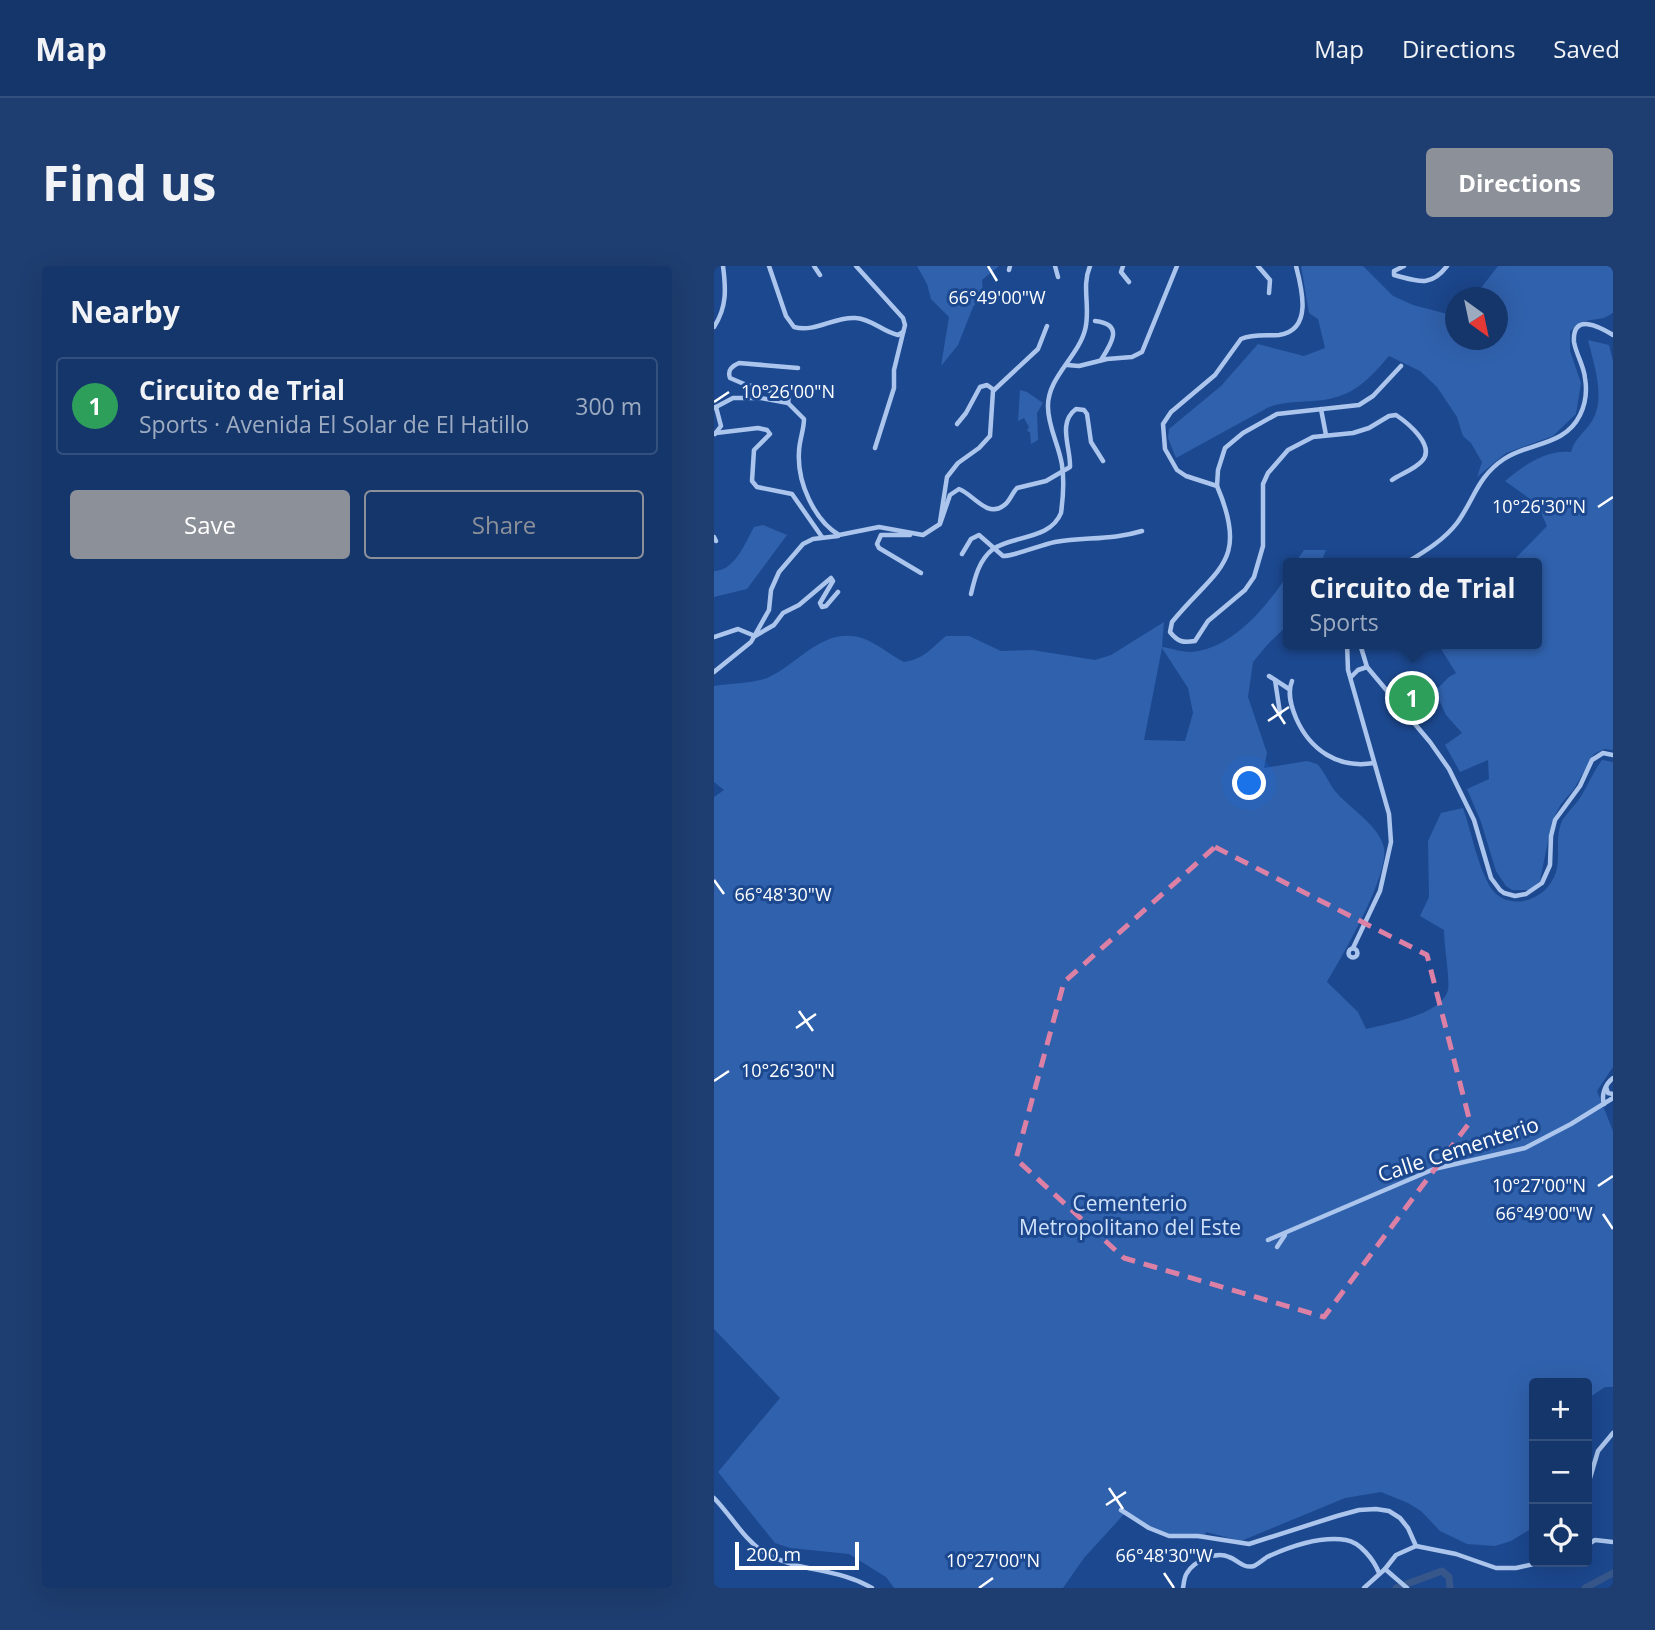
<!DOCTYPE html>
<html lang="en">
<head>
<meta charset="utf-8">
<style>
  :root { --surface:#15366b; --page:#1e3e71; --text:#f1f3f6; --muted:#9dabc1; --line:#34507e; --accent:#8c9099 }
  body { margin:0; font-family:"Open Sans",sans-serif; background:var(--page); color:var(--text) }
  .controls { position:absolute; right:21px; bottom:21px; display:grid; overflow:hidden; border-radius:7px; box-shadow:0 7px 28px #0002 }
  .controls button { width:63px; height:63px; display:grid; place-items:center; padding:0; border:0; border-bottom:2px solid var(--line); background:var(--surface); color:var(--text); font:35px sans-serif }
  .compass { position:absolute; left:731px; top:21px; width:63px; height:63px; border-radius:50%; background:var(--surface); box-shadow:0 7px 28px #0002; rotate:147deg }
  .scale { position:absolute; left:21px; bottom:18px; width:124px; box-sizing:border-box; padding-left:7px; border:4px solid #fff; border-top:0; font-size:19px; line-height:24px; white-space:nowrap; color:#fff; -webkit-text-stroke:5px #1c488f; paint-order:stroke }
  .you { position:absolute; left:536px; top:518px; width:24px; height:24px; margin:-18px; border:5px solid #fff; border-radius:50%; background:#1a73e8; box-shadow:0 0 0 10px #1a73e833 }
  .badge { display:grid; place-items:center; width:46px; height:46px; border-radius:50%; background:var(--accent); color:#fff; font-size:23px; font-weight:700 }
  .pin { position:absolute; translate:-50% -50%; border:4px solid #fff; box-shadow:0 2px 7px #0006 }
  .popup { position:absolute; left:569px; top:292px; width:259px; height:91px; box-sizing:border-box; display:grid; place-content:center; border-radius:7px; background:var(--surface); filter:drop-shadow(0 2px 5px #0005); font-size:23px; white-space:nowrap; color:var(--muted) }
  .popup b { font-size:26px; color:var(--text) }
  .popup::after { content:''; position:absolute; left:50%; top:100%; margin-left:-14px; border:14px solid transparent; border-top-color:var(--surface) }
  .list { margin:0; padding:0; list-style:none }
  h2 { display:flex; justify-content:space-between; align-items:center; height:91px; margin:0; padding:0 28px; font-size:30px }
  h2 small { font-size:23px; font-weight:400; color:var(--muted) }
  .list li { display:grid; grid-template-columns:46px 1fr auto; gap:21px; align-items:center; box-sizing:border-box; height:98px; margin:0 14px 14px; padding:0 14px; border:2px solid var(--line); border-radius:7px }
  .list b { display:block; font-size:26px; white-space:nowrap }
  .list p { margin:0; font-size:23px; white-space:nowrap; color:var(--muted) }
  .list em { font-size:23px; font-style:normal; color:var(--muted) }
  .actions { display:flex; gap:14px; padding:21px 28px }
  .actions a { flex:1; padding:16px 0; border:2px solid var(--accent); border-radius:7px; text-align:center; font-size:24px; color:var(--accent) }
  .actions .main { background:var(--accent); color:#fff }
  .icon { flex:none; width:38px; height:38px; fill:none; stroke:currentColor; stroke-width:2; stroke-linecap:round; stroke-linejoin:round }
  .map { position:relative; flex:none; width:899px; height:1322px; overflow:hidden; border-radius:7px }
  header { display:flex; align-items:center; gap:42px; box-sizing:border-box; height:98px; padding:0 35px; background:var(--surface); border-bottom:2px solid var(--line) }
  header strong { font-size:33px }
  nav { display:flex; gap:38px; margin-inline-start:auto; font-size:24px }
  .intro { display:flex; align-items:center; justify-content:space-between; box-sizing:border-box; height:168px; padding:0 42px }
  h1 { margin:0; font-size:49px }
  .button { padding:18px 32px; border-radius:7px; background:var(--accent); color:#fff; font-size:24px; font-weight:700 }
  main { display:flex; gap:42px; padding:0 42px }
  aside { flex:1; background:var(--surface); border-radius:7px; box-shadow:0 7px 28px #0002 }
  .map>svg:first-child { display:block }
  .green { fill:#3061ac; fill-rule:evenodd }
  .lines { fill:none; stroke-linecap:round; stroke-linejoin:round }
  .river { stroke:#37578b; stroke-width:7 }
  .minor { stroke:#abc5ed; stroke-width:4.5 }
  .marked { fill:none; stroke:#dd80a5; stroke-width:5; stroke-dasharray:14 9; stroke-linejoin:round }
  .ticks { fill:none; stroke:#fff; stroke-width:2.5 }
  .labels { text-anchor:middle; dominant-baseline:central; stroke-width:6; stroke-linejoin:round; paint-order:stroke }
  .street-label { font-size:21px; fill:#fff; stroke:#1c488f }
  .park-label { font-size:21px; fill:#d0e1fa; stroke:#1c488f }
  .ticks-label { font-size:18px; text-anchor:middle; fill:#fff; stroke:#1c488f; stroke-width:6; stroke-linejoin:round; paint-order:stroke }
</style>
</head>
<body>
<header>
<strong>Map</strong>
<nav><a>Map</a><a>Directions</a><a>Saved</a></nav>
</header>
<div class="intro"><h1>Find us</h1><a class="button">Directions</a></div>
<main>
<aside>
<h2>Nearby<small></small></h2>
<ul class="list">
<li><span class="badge" style="background:#2e9e5b">1</span><div><b>Circuito de Trial</b><p>Sports · Avenida El Solar de El Hatillo</p></div><em>300 m</em></li>
</ul>
<div class="actions"><a class="main">Save</a><a>Share</a></div>
</aside>
<div class="map">
<svg width="899" height="1322" viewBox="0 0 899 1322">
  <rect width="100%" height="100%" fill="#1c488f"/>
  <!-- green -->
  <g class="green">
    <polygon points="203,0 285,0 268,14 269,28 259,41 244,79 227,100 235,51 217,33 213,18"/>
    <path d="M587,0h62l30,30 20,9 42,11v24h42v-42l-23,-1 24,-31h115v47l-9,5 -19,3 -15,10v20l11,32 -5,31 -23,22 -47,17 -29,24 5,-15 -11,-19 -8,-7 -6,-19 -20,-30 -17,-16 -31,-15c-24,28 -39,43 -77,45 -14,1 -29,1 -43,6l-93,51 -8,-20 1,-9 52,-43 37,-42 46,12 21,-8 -7,-29 -9,-6z"/>
    <path d="M874,74l21,5 4,16v389l-9,-1 -10,5 -20,35 -13,15 -9,17 -12,60 -10,9h-18l-6,-4 -10,-15 -15,-49 -14,-33 22,-10 -1,-19 -28,12 -15,-27 17,-12 -16,-18 -11,-24 14,-14 7,-4 -18,-29h98v-81h-25l36,-37 -10,-22 -32,-23c18,-15 41,-32 66,-29 3,-13 14,-20 21,-31 14,-23 2,-56 -4,-81z"/>
    <polygon points="306,124 313,126 329,137 323,147 324,174 317,178 316,166 313,165 315,161 310,152 304,155"/>
    <path d="M49,259l24,10 -40,54 -33,8v-26c21,0 31,-28 40,-44z"/>
    <polygon points="590,284 612,284 607,297 581,297"/>
    <path d="M574,308v51l-20,19 -15,18 -5,35 19,56 -3,15 43,-7 10,3c8,8 11,18 18,27 13,16 45,35 49,57 5,28 -42,109 -57,134l31,30 8,17c20,-5 76,-14 82,-39 2,-11 -4,-44 -4,-60l-24,-14 9,-19 -1,-56 13,-28 22,-5c9,25 13,53 26,77 16,29 58,17 67,-13 5,-17 -2,-35 7,-53 5,-7 12,-14 17,-21 8,-13 13,-26 22,-38l11,2v305l-16,24 16,40v256h-8l-18,12v-16h-53v144l-23,14 -16,5 -28,-2 -27,-13 -19,-20 -13,-8 -27,-11 -36,6 -104,43 -35,-9 -2,7 -34,-2 -45,-24 -41,45 -21,30h-169l-8,-11 -37,-23 -59,-6 -15,-5 -57,-71 62,-74 -66,-69v-532l10,-7 -10,-8v-96c17,-3 37,-2 53,-8 32,-14 56,-52 95,-40 15,5 28,17 42,24 21,-3 27,-14 42,-26h23l32,15 31,-1 63,10 16,-5 53,-33 -2,25c9,1 19,5 28,5 41,-2 77,-45 98,-78zM448,382l26,40 5,25 -8,28 -41,-1z"/>
  </g>
  <g class="lines">
    <!-- river -->
    <g class="river">
      <polyline points="682,1322 728,1305 735,1311 736,1322"/>
      <polyline points="871,1322 899,1307"/>
    </g>
    <!-- minor -->
    <g class="minor">
      <path d="M55,0l17,50 8,11c22,6 40,-11 62,-9 16,1 27,14 42,17l5,-3"/>
      <polyline points="100,0 106,9"/>
      <polyline points="142,0 189,52 191,59 180,104 180,122 161,182"/>
      <polyline points="341,0 344,11"/>
      <polyline points="409,0 407,6 415,16"/>
      <polyline points="544,0 556,14 555,27"/>
      <path d="M582,0c6,23 17,64 -17,69 -13,1 -27,-1 -38,4l-26,36 -44,37 -8,12 2,25 12,21 9,6 31,10c33,77 -1,82 -45,136l-2,10c8,10 13,11 25,9l13,-20 37,-31 9,-13 9,-31v-62l5,-11 20,-23 25,-13 40,-4 16,-5 20,-12 7,-1c12,8 40,31 26,46 -7,8 -21,13 -30,19"/>
      <path d="M690,0l-10,5v4c24,6 36,13 53,-9"/>
      <polyline points="295,4 296,0"/>
      <path d="M381,55c29,3 17,22 6,39"/>
      <path d="M0,61c13,-20 12,-38 9,-61"/>
      <polyline points="353,99 365,100 393,93 418,91 428,86 463,0"/>
      <path d="M74,137l1,-7 -45,-12 -14,-6c-3,-8 2,-12 9,-15l59,5"/>
      <path d="M0,142l19,-10h28l27,5 16,16c0,11 -5,22 -5,33 -2,30 15,68 40,83l40,-8 44,8 17,-11 10,-29 9,-6c14,5 28,29 44,17 7,-4 8,-12 14,-18l29,-7 24,-14c1,-19 -13,-44 6,-58l8,1 3,4 4,28 12,19"/>
      <polyline points="607,143 612,169"/>
      <polyline points="243,158 252,147 266,121 273,119 280,124"/>
      <polyline points="2,167 44,162 53,164 56,168 40,184 38,215 43,221 78,228 108,271"/>
      <polyline points="1,168 7,160 2,141"/>
      <polyline points="503,220 504,204 511,182 529,167 563,148 645,139 659,130 687,100"/>
      <polyline points="226,256 233,211 244,197 265,182 276,170 279,125 324,83 333,60"/>
      <polyline points="196,269 167,269 163,278 165,282 207,307"/>
      <polyline points="0,271 2,275"/>
      <path d="M248,288l9,-15 8,-4 24,21c12,0 37,-11 52,-14 30,-5 58,-2 87,-11"/>
      <path d="M692,297c18,-11 38,-23 51,-40 17,-23 20,-46 47,-64 26,-17 61,-13 76,-44 6,-12 7,-25 5,-37 -1,-12 -9,-24 -11,-36 -2,-30 26,-15 39,-7"/>
      <path d="M257,328c4,-17 8,-34 22,-45 21,-14 57,-9 68,-36 2,-14 3,-34 1,-48 -3,-20 -14,-38 -14,-58 -1,-29 30,-50 37,-77 6,-22 -4,-43 5,-64"/>
      <polyline points="0,371 24,363 41,370 60,359 69,347 85,339 117,312 119,315 106,337 108,341 112,340 124,326"/>
      <polyline points="633,378 634,404 675,548 677,576 666,625 639,682"/>
      <polyline points="646,378 653,401 716,476 735,503 760,554 777,612 786,624 790,627 801,630 812,628 828,617 836,599 837,570 841,554 866,520 878,494 889,487 899,489"/>
      <polyline points="0,406 37,376 55,344 57,324 65,306 89,278 99,273 124,270"/>
      <polyline points="555,410 575,423"/>
      <polyline points="637,411 644,404 653,401"/>
      <polyline points="561,414 566,447"/>
      <path d="M578,415c-5,12 -1,25 4,37 14,32 42,51 78,45"/>
      <circle cx="639" cy="687" r="4.5"/>
      <polyline points="892,821 894,827 899,828"/>
      <path d="M890,838c-3,-9 1,-20 9,-26"/>
      <polyline points="554,974 720,903 811,882 857,858 899,832"/>
      <polyline points="563,981 571,969"/>
      <polyline points="873,1222 884,1185 899,1167"/>
      <path d="M0,1232c17,17 30,42 51,55 36,20 71,14 107,35"/>
      <polyline points="407,1244 435,1262 455,1270 484,1270 535,1278 623,1250 645,1244 662,1243 675,1245 686,1252 694,1262 702,1280"/>
      <polyline points="873,1279 881,1274 899,1276"/>
      <polyline points="671,1303 682,1289 702,1280 742,1288 782,1302 802,1302 829,1296"/>
      <path d="M469,1322c1,-5 1,-11 4,-15 7,-12 29,-22 42,-16 9,3 14,12 25,9 4,-2 9,-6 13,-9 22,-10 54,-21 79,-17 14,2 28,20 33,33"/>
      <polyline points="650,1322 671,1303 693,1322"/>
    </g>
  </g>
  <!-- marked area -->
  <path class="marked" d="M501,581l212,108 43,167 -146,195 -200,-59 -108,-99 48,-177z"/>
  <!-- ticks -->
  <path class="ticks" d="M274,0l9,15M0,136l15,-10M884,241l15,-10M558,438l13,20M554,455l21,-14M0,614l10,14M85,745l14,20M82,762l20,-14M0,815l15,-10M884,920l15,-10M889,948l10,15M395,1222l14,21M392,1239l20,-13M450,1307l10,15M265,1322l14,-10"/>
  <g class="labels">
    <!-- street labels -->
    <g class="street-label">
      <text transform="translate(744 883) rotate(-18)">Calle Cementerio</text>
    </g>
    <!-- park labels -->
    <g class="park-label">
      <text x="416" y="937">Cementerio<tspan x="416" dy="24">Metropolitano del Este</tspan></text>
    </g>
  </g>
  <g class="ticks-label">
    <text x="283" y="38">66°49'00"W</text>
    <text x="74" y="132">10°26'00"N</text>
    <text x="825" y="247">10°26'30"N</text>
    <text x="69" y="635">66°48'30"W</text>
    <text x="74" y="811">10°26'30"N</text>
    <text x="825" y="926">10°27'00"N</text>
    <text x="830" y="954">66°49'00"W</text>
    <text x="450" y="1296">66°48'30"W</text>
    <text x="279" y="1301">10°27'00"N</text>
  </g>
</svg>
<div class="controls">
<button>+</button>
<button>−</button>
<button><svg class="icon" aria-label="locate" viewBox="0 0 24 24"><circle cx="12" cy="12" r="6"/><path d="M12 2v4M12 18v4M2 12h4M18 12h4"/></svg></button>
</div>
<svg class="compass" viewBox="-18 -18 36 36"><path d="M0-13l5 13h-10z" fill="#e53935"/><path d="M0 13l5-13h-10z" fill="#9dabc1"/></svg>
<div class="scale">200 m</div>
<div class="you"></div>
<div class="pin badge" style="left:698px;top:432px;background:#2e9e5b">1</div>
<div class="popup"><b>Circuito de Trial</b>Sports</div>
</div>
</main>
</body>
</html>
